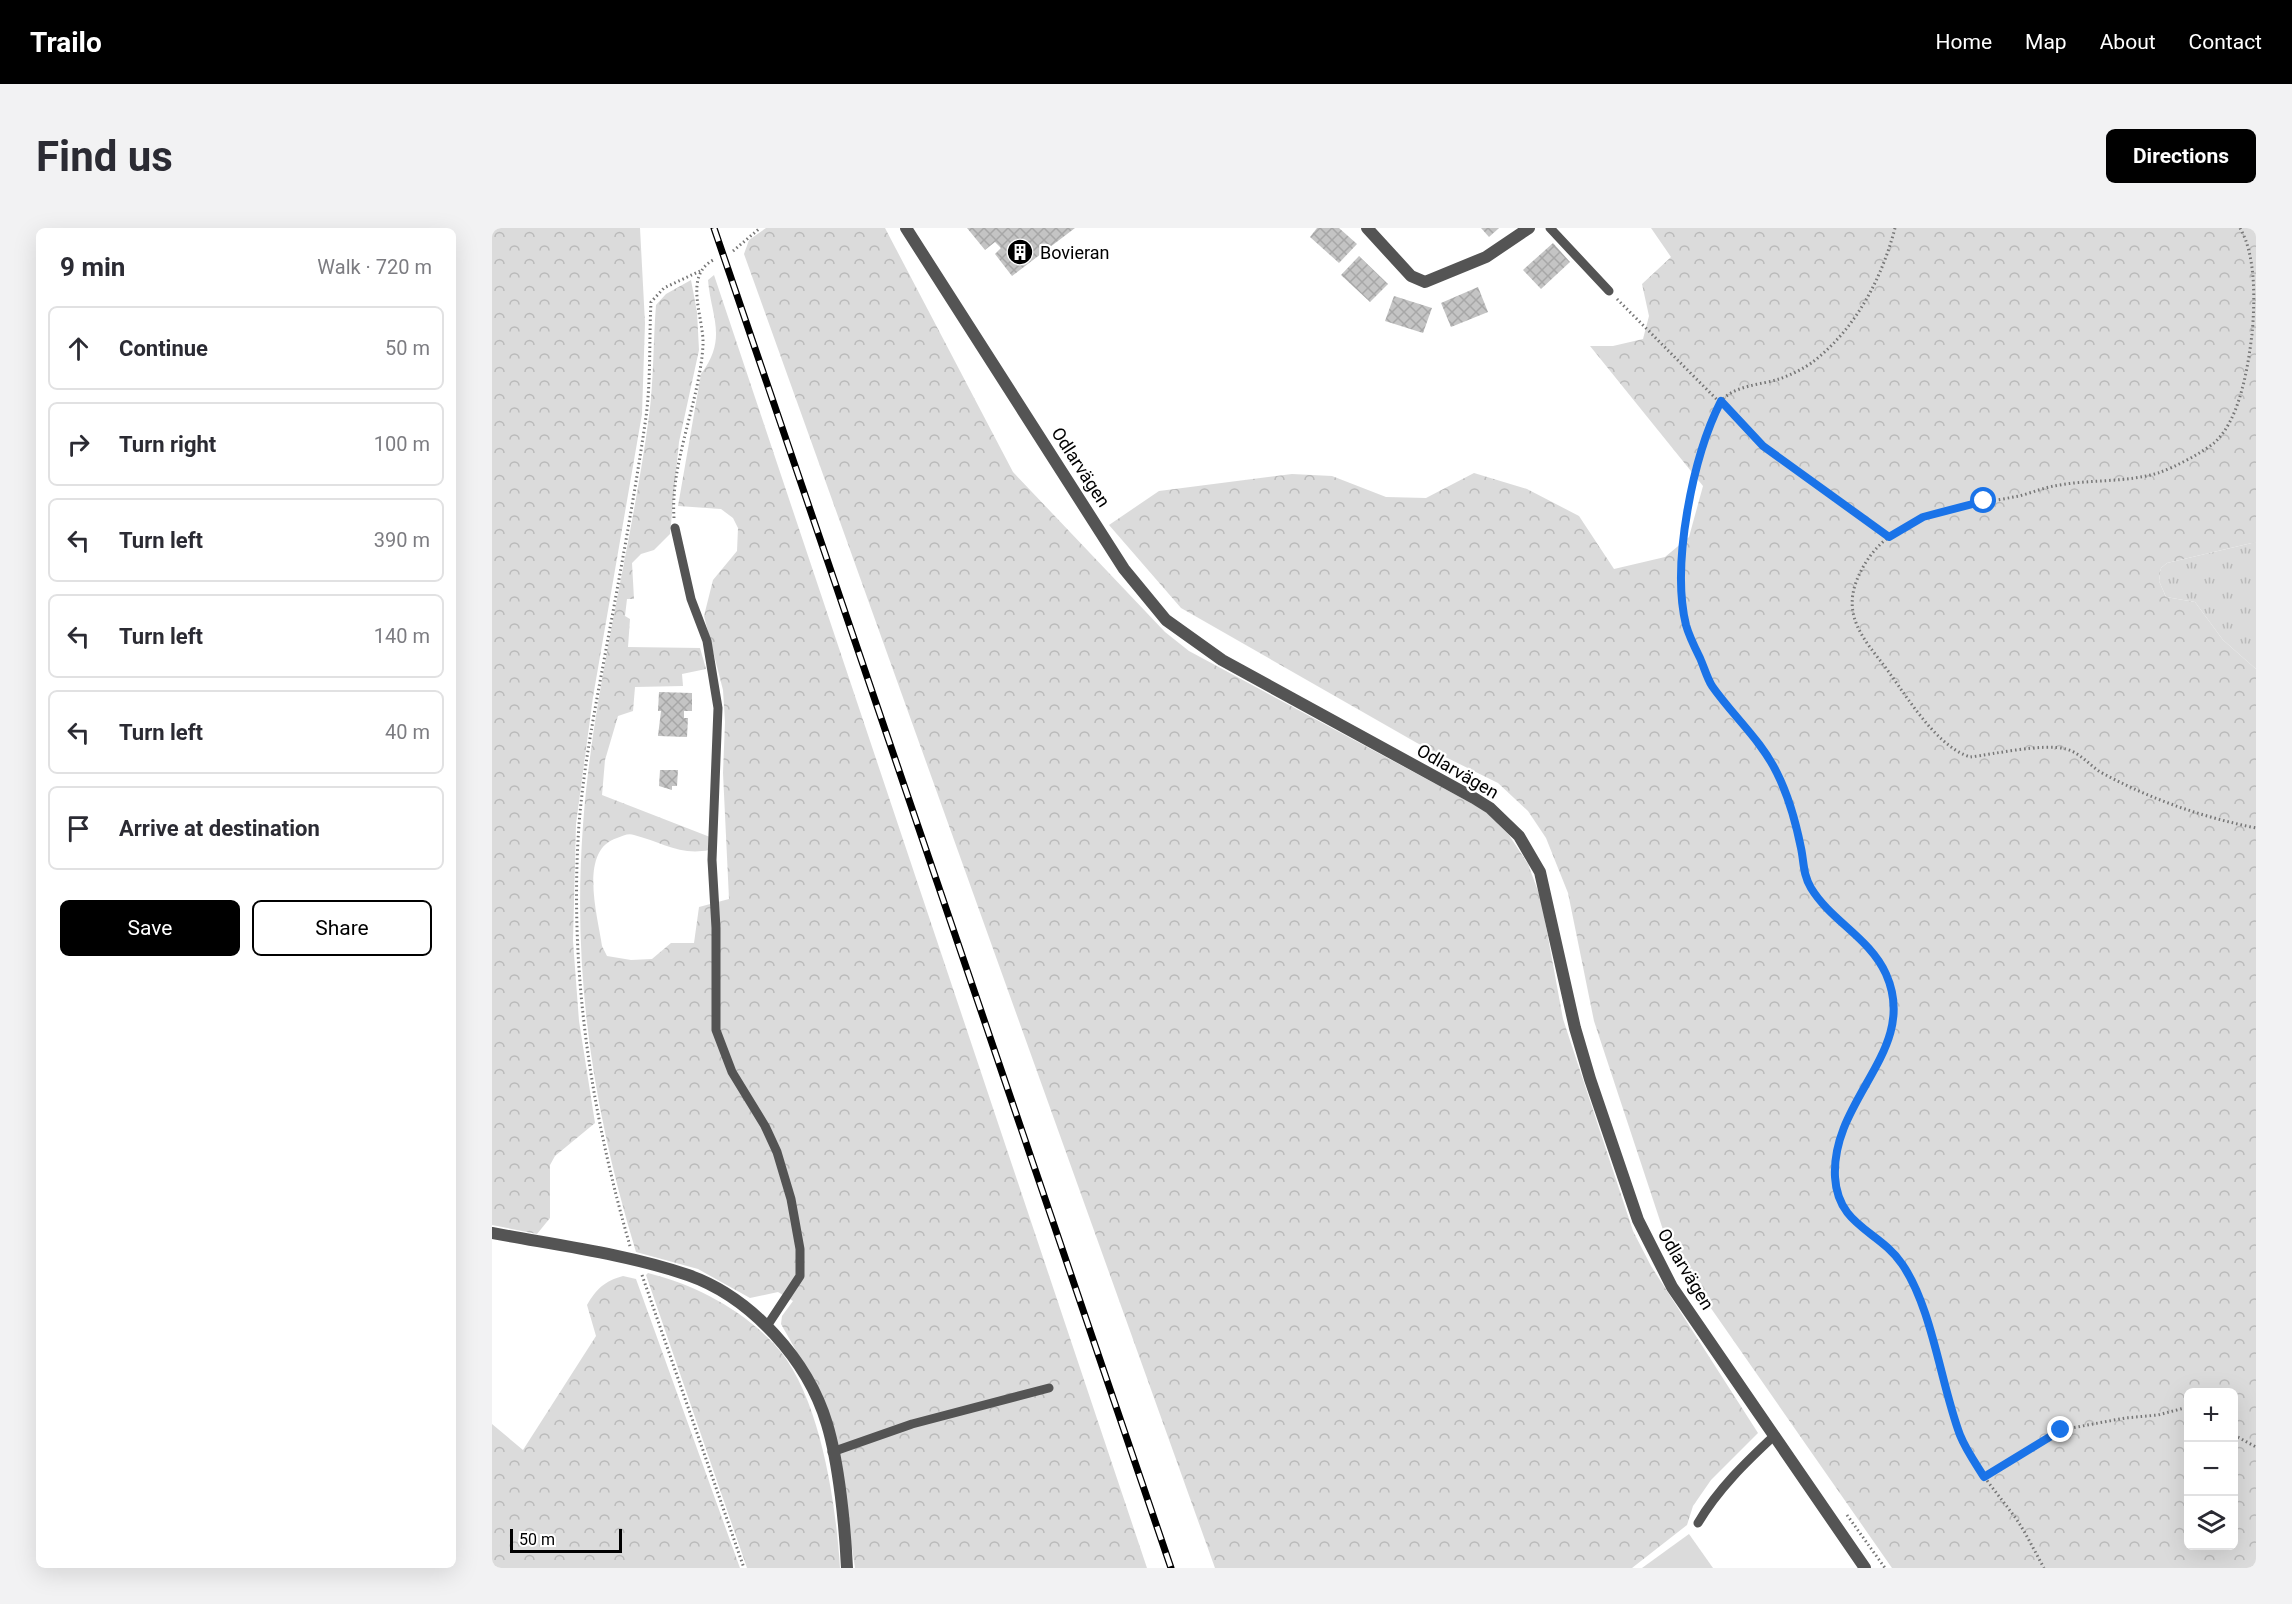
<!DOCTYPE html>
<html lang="en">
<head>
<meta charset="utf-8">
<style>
  :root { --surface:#fff; --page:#f2f2f3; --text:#2b2b33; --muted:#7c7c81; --line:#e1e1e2; --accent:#000 }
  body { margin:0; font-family:Roboto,sans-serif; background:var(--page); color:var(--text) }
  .controls { position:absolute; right:18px; bottom:18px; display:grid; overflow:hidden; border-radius:9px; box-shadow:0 6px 24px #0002 }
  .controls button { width:54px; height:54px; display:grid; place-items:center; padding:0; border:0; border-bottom:2px solid var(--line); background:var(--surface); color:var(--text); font:30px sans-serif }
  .scale { position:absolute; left:18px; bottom:15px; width:112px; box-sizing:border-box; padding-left:6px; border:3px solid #000; border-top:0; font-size:16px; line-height:21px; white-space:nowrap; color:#000; -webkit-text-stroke:4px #fff; paint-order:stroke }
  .stop { position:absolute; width:18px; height:18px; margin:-14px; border:4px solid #1a73e8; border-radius:50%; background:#fff }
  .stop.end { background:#1a73e8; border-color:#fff; box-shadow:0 2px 6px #0008 }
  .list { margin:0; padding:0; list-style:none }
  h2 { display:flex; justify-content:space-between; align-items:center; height:78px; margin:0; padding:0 24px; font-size:26px }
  h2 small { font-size:20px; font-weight:400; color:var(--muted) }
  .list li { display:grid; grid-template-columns:39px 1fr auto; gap:18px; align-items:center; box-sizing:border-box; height:84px; margin:0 12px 12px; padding:0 12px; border:2px solid var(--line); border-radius:9px }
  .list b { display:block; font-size:22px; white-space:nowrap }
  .list em { font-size:20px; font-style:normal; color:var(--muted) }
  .actions { display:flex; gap:12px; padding:18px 24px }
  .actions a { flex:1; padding:14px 0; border:2px solid var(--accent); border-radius:9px; text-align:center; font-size:21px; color:var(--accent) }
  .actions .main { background:var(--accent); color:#fff }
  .icon { flex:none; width:33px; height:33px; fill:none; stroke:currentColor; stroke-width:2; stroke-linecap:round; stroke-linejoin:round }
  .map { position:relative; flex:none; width:1764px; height:1340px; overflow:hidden; border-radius:9px }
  header { display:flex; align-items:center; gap:36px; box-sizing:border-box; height:84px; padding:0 30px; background:var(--accent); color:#fff }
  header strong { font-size:28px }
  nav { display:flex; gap:33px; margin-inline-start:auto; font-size:21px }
  .intro { display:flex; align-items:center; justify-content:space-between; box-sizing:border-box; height:144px; padding:0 36px }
  h1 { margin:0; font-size:42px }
  .button { padding:15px 27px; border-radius:9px; background:var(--accent); color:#fff; font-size:21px; font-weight:700 }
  main { display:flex; gap:36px; padding:0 36px }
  aside { flex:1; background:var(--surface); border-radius:9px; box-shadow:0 6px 24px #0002 }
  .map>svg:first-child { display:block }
  .grass { fill:url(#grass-tufts) }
  .forest { fill:url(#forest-crowns); fill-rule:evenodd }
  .pitch { fill:#dbdbdb }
  .building { fill:url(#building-cross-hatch) }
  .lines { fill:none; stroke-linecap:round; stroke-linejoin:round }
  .path { stroke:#767676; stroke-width:3; stroke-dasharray:1.5 3; stroke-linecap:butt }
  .service { stroke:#545454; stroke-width:9 }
  .minor { stroke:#545454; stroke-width:12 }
  .rail-casing { stroke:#000; stroke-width:7 }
  .rail { stroke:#fff; stroke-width:4.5; stroke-dasharray:14; stroke-linecap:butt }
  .route { stroke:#1a73e8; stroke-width:8 }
  .labels { text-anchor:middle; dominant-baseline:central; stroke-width:4.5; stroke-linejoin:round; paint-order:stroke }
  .poi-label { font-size:18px; fill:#000; stroke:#fff; text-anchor:start }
  .street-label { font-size:18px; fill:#000; stroke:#fff }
</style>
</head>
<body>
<header>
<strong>Trailo</strong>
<nav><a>Home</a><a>Map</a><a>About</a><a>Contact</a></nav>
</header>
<div class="intro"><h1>Find us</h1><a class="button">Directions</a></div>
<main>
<aside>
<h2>9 min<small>Walk · 720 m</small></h2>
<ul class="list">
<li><svg class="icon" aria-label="ahead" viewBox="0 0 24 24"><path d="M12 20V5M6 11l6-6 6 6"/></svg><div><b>Continue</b></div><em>50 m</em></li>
<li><svg class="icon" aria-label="right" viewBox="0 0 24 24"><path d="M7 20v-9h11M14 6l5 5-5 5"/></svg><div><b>Turn right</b></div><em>100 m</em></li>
<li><svg class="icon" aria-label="left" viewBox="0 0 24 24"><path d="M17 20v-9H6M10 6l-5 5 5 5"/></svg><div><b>Turn left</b></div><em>390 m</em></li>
<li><svg class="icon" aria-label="left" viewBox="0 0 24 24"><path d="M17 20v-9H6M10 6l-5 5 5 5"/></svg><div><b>Turn left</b></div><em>140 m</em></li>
<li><svg class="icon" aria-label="left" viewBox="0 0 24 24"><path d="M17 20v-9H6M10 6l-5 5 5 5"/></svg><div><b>Turn left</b></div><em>40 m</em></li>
<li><svg class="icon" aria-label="arrive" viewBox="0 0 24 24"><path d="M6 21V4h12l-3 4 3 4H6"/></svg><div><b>Arrive at destination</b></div></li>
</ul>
<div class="actions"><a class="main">Save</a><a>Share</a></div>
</aside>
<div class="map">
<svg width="1764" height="1340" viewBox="0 0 1764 1340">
  <defs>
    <pattern id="grass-tufts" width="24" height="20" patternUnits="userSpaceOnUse" patternTransform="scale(1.5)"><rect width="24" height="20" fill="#dbdbdb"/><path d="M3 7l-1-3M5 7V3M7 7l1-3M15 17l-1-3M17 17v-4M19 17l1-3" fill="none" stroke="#bababa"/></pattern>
    <pattern id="forest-crowns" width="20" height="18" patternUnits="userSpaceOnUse" patternTransform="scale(1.5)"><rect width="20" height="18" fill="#dbdbdb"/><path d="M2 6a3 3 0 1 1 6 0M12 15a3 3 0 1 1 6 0" fill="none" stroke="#bababa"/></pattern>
    <pattern id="building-cross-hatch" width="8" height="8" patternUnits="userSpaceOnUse" patternTransform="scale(1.5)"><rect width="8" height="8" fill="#c4c4c4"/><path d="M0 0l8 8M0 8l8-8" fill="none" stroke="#a7a7a7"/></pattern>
  </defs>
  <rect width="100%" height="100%" fill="#fff"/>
  <!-- grass -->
  <polygon class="grass" points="1764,314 1764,441 1731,412 1703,374 1674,369 1667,353 1669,340 1675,335"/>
  <!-- forest -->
  <g class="forest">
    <polygon points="0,0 148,0 153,95 150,186 101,469 84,596 81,713 87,793 103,895 63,928 58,937 58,990 45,1006 0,997"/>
    <polygon points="274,0 393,0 521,244 673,404 697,423 992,582 1017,607 1036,636 1049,671 1071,791 1141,1003 1159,1038 1266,1205 1219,1252 1201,1278 1195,1297 1140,1340 723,1340 252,26 257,12"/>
    <path d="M1159,0h605v314l-89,21 -6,5 -2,13 7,16 29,5 28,38 33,29v899h-364l-223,-320 -75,-227 -26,-128 -22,-55 -18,-27 -30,-28 -81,-40 -236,-135 -72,-83 50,-34 133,-17 40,2 54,21 40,1 48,-25 53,16 52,27 35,53 51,-12 24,-20 14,-51 -113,-140h23l30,-7 6,-23 -7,-32 29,-27zM1696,1164h46v154h-46z"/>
    <path d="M222,47l433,1293h-292l-17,-114 -22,-68 -35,-62 1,-8 11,-15 -15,-9 -28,6 -52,-29 -62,-17c-43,-142 -64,-278 -53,-427 10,-138 48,-273 66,-409 5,-37 4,-74 7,-111l10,-11 25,-14 6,32 2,38 -20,92 -9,92 -16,16 -13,4 -9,9 2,36h-7l-2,17 5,3 -2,28 72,1 6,21 -24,5 1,12 -48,1 -2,24 -15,5 -13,44 -3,35 108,42 -1,13c-29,6 -47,-8 -75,-15 -6,-2 -11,1 -17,3 -39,12 -19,79 -15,108l5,10 24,4 21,-1 19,-16h23l5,-36 30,-8 -6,-126 2,-51 -2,-32 -19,-74 9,-36 24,-29 1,-23 -5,-10 -12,-9 -43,-3 23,-132c27,-36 10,-57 7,-94z"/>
    <path d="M156,1045c47,12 92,35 126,71 46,48 62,159 66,224h-93l-101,-293z"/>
    <path d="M131,1048l13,3 104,289h-248v-144l31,26 73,-114 -9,-31c10,-17 18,-24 36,-29z"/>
  </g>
  <!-- pitch -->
  <polygon class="pitch" points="1197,1306 1221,1340 1150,1340"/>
  <!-- building -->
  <g class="building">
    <polygon points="475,0 583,0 520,48 503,26 509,20 503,14 493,22"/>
    <polygon points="825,0 847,0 865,16 847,35 818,9"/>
    <polygon points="989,0 1007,0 997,9"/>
    <polygon points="1061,15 1078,34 1049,61 1031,42"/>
    <polygon points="867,28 896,56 878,74 849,47"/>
    <polygon points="986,59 996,84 959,99 949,75"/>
    <polygon points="902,68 940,80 931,105 893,93"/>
    <polygon points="167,464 200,465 200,483 192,483 192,490 196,490 195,509 166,508 169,483 166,483"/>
    <polygon points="168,542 186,542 185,558 180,558 180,562 167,558"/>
  </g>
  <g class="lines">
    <!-- path -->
    <g class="path">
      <path d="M1403,0c-13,50 -39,100 -81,133 -9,7 -23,14 -35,18 -18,6 -44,6 -58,22 -11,13 -16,36 -20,52 -20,79 -33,155 9,230 7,11 17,20 26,30 14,18 29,38 40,58 12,22 20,51 25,75 4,17 3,30 12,45 20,31 56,47 73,83 24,52 -10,87 -33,130 -14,26 -21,55 -17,84 5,38 46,47 66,75 29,42 39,122 58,171 12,32 37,58 57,86 10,15 18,32 27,48"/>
      <path d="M1748,0c16,27 15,74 12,106 -4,33 -12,86 -38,109 -14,11 -39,24 -56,30 -33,10 -70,6 -104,13 -11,2 -23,7 -35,10 -56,11 -127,16 -157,73 -20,37 -7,60 17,90 24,30 54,86 91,98 25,-3 73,-14 96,-8 17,5 24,18 38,25 49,26 98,43 152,54"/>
      <polyline points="241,23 268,0"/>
      <polyline points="1125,71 1271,218 1396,309"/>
      <path d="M182,290c-4,-55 26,-118 29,-173 1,-28 -20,-68 10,-85"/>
      <path d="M138,1018c-40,-138 -61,-278 -51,-422 5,-61 17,-120 28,-180 14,-75 28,-151 39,-227 5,-38 3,-77 5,-115l13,-14 36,-17"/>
      <polyline points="150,1047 252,1340"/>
      <polyline points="1742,1207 1764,1219"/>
      <polyline points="1492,1249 1569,1202 1633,1190 1666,1187 1696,1179"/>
      <polyline points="1355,1287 1393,1340"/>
    </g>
    <!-- service -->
    <g class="service">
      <polyline points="1058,0 1117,63"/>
      <polyline points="183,300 199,371 215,413 226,480 220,632 224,700 224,802 240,844 273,898 285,924 299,971 308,1021 308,1048 275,1098"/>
      <polyline points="340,1224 420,1196 557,1160"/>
      <path d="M1206,1295c20,-34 48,-61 77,-88"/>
    </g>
    <!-- minor -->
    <g class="minor">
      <polyline points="414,0 632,341 674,392 730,432 982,570 998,580 1027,608 1048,644 1083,800 1098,851 1146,992 1180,1059 1373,1340"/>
      <polyline points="875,0 919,48 933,54 994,29 1037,0"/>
      <path d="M0,1005c64,12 135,21 196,42 63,22 120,85 139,149 12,40 18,102 20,144"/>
    </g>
    <!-- rail casing -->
    <g class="rail-casing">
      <polyline id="rail" points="222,0 679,1340"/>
    </g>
    <!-- rail -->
    <use href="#rail" class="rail"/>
  </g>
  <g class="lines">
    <!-- route -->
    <path class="route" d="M1492,273l-61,16 -34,20 -126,-91 -42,-45c-28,55 -50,163 -35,224 3,11 9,23 14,33 4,9 7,20 12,28 21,30 49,54 65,87 11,22 19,50 24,75 3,14 2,27 10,40 20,33 59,50 75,86 34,76 -55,124 -51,203 3,50 44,53 67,87 30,43 39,121 58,171 6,15 16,29 24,42l77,-47"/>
  </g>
  <!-- icons -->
  <defs>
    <g id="building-disc" transform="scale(1.35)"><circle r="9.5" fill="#000" stroke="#fff"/><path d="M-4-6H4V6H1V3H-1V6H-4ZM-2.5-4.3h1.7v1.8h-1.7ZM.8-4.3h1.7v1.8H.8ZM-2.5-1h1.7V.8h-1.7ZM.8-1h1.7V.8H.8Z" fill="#fff"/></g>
  </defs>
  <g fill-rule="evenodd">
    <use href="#building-disc" x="528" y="24"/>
  </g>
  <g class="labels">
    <!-- poi labels -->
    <g class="poi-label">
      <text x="548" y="24">Bovieran</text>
    </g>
    <!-- street labels -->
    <g class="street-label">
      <text transform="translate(589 239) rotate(57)">Odlarvägen</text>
      <text transform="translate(966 543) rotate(30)">Odlarvägen</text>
      <text transform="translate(1194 1041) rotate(59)">Odlarvägen</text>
    </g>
  </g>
</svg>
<div class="controls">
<button>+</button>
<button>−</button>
<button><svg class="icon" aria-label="layers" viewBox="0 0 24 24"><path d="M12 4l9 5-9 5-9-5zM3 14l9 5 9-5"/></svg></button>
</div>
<div class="scale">50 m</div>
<div class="stop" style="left:1492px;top:273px"></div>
<div class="stop end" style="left:1569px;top:1202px"></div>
</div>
</main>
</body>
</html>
